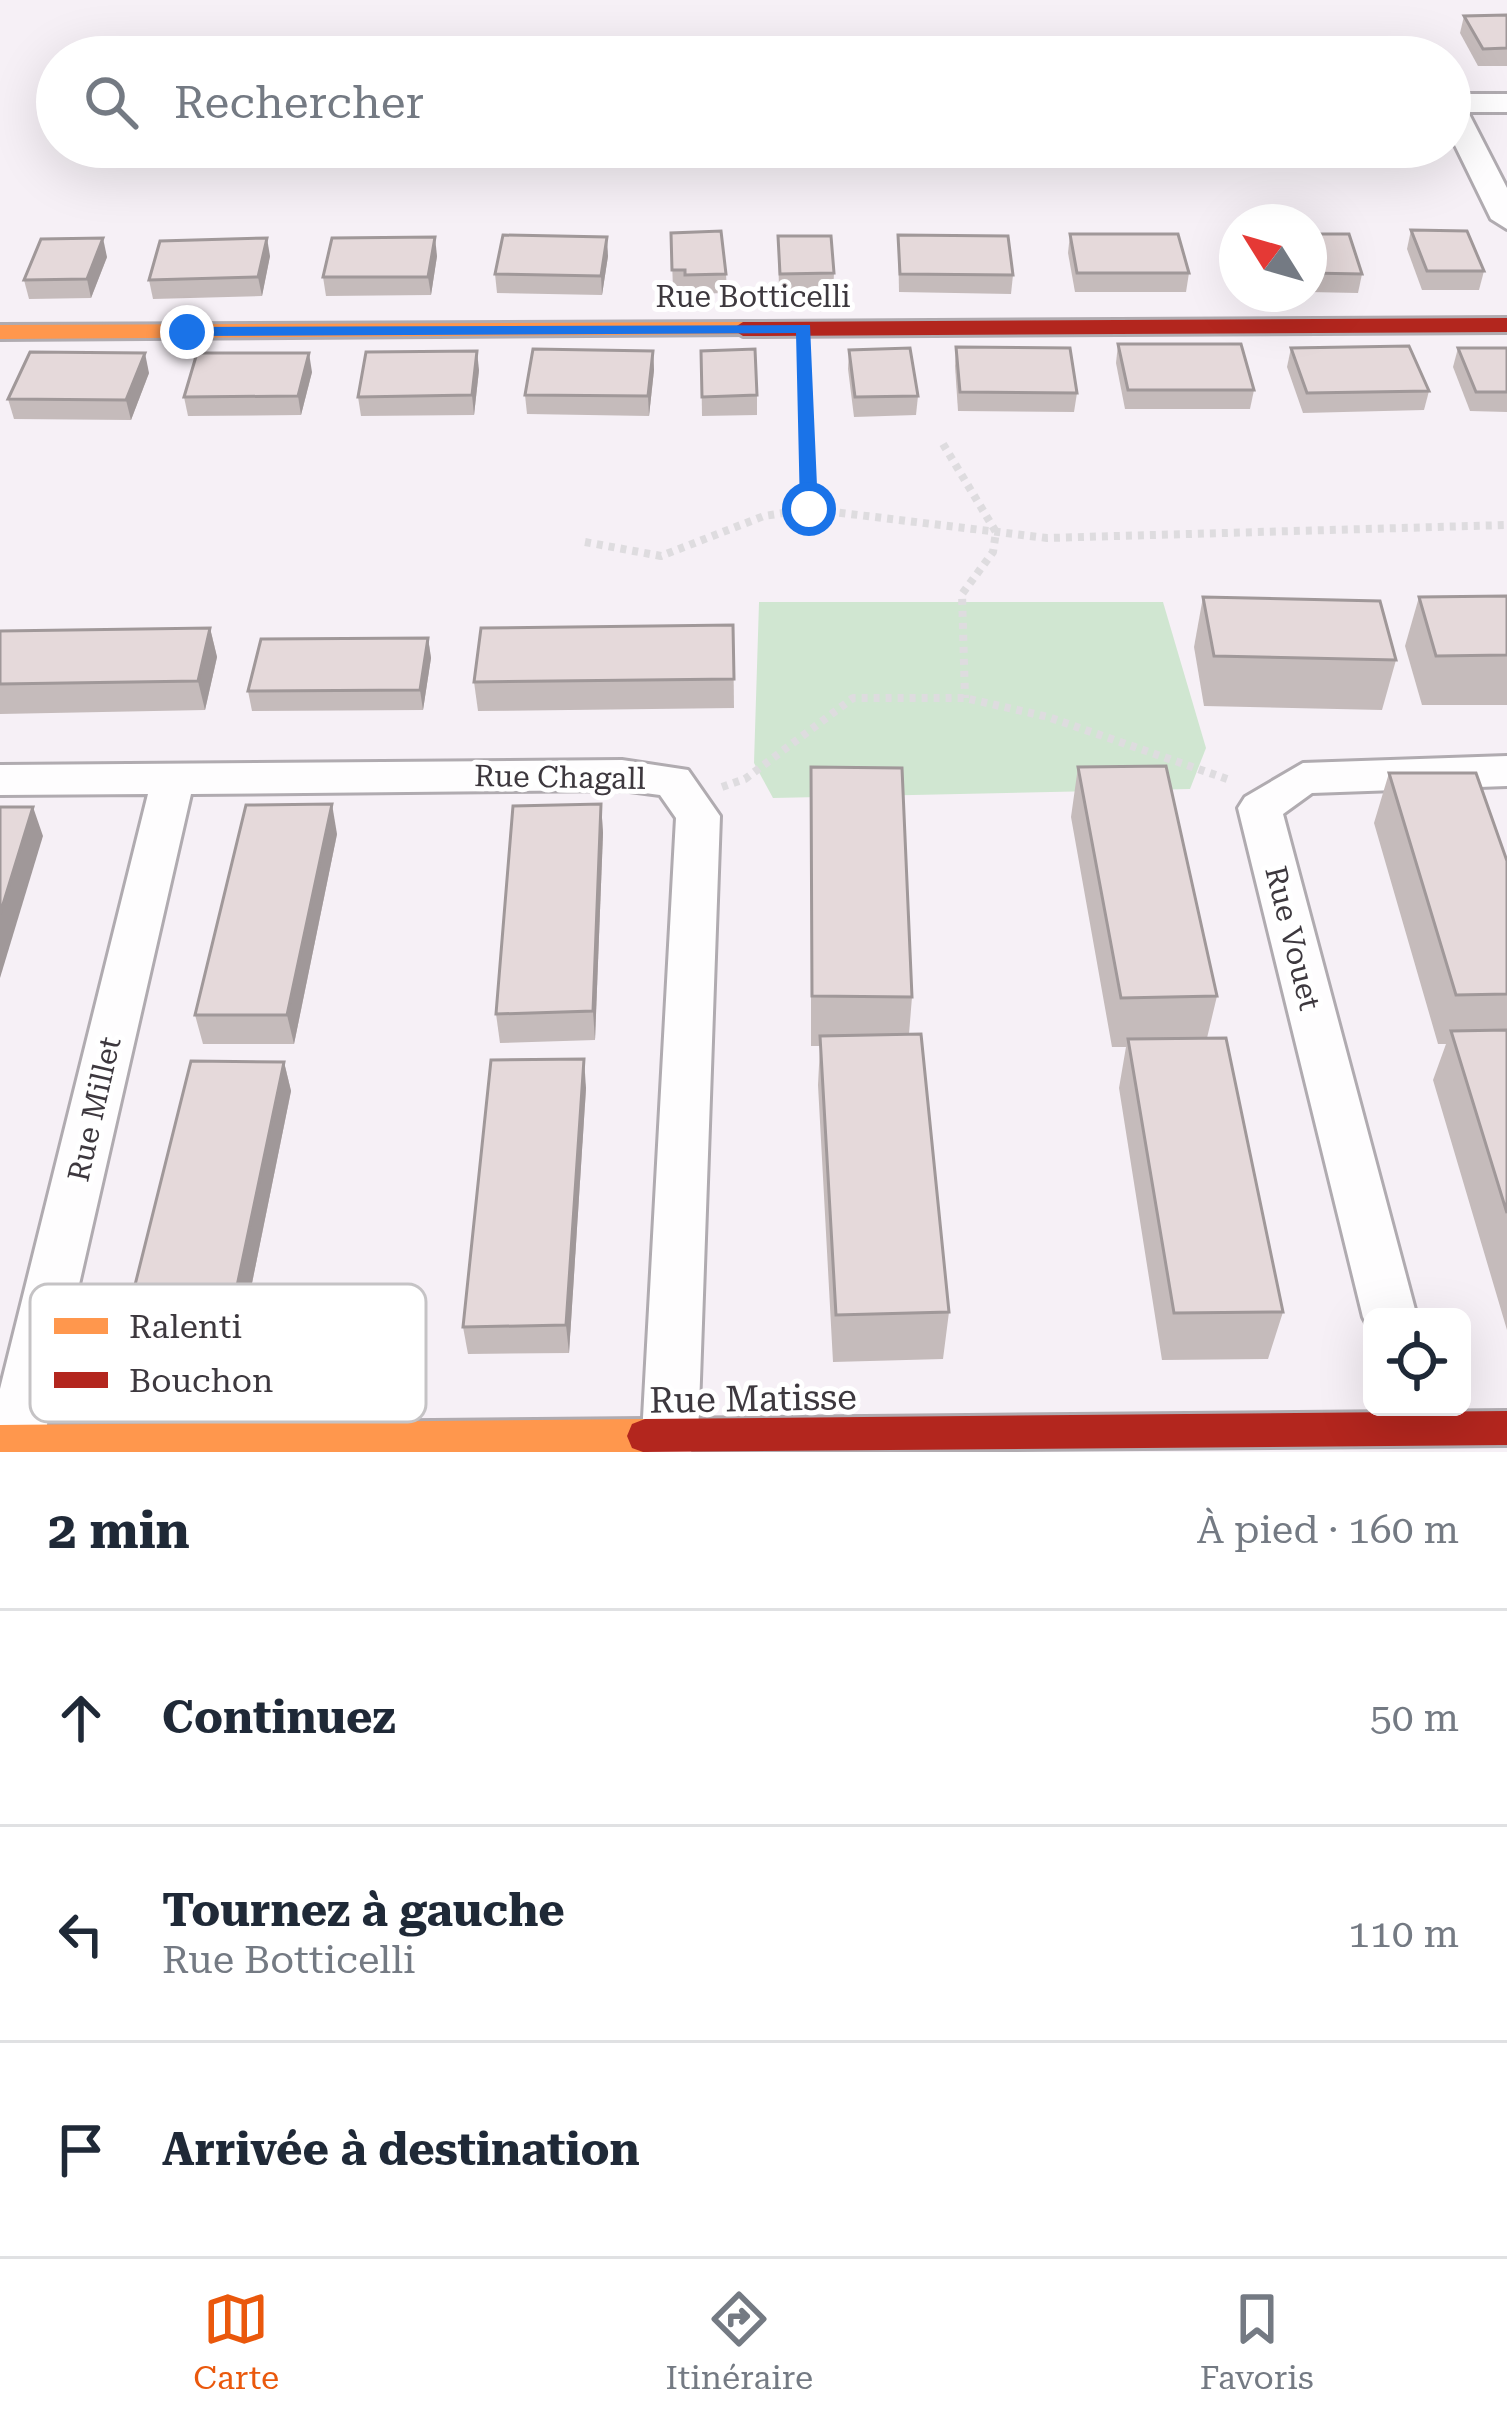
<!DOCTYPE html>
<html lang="fr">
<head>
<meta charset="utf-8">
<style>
  :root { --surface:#fff; --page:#f6f6f7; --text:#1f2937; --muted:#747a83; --line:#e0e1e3; --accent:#ea580c }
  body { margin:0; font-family:"Roboto Serif",serif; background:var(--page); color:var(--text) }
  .controls { position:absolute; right:36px; bottom:36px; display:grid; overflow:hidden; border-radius:18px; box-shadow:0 12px 48px #0002 }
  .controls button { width:108px; height:108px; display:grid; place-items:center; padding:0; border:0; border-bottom:3px solid var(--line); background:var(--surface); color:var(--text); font:60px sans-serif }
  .compass { position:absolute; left:1219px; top:204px; width:108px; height:108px; border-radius:50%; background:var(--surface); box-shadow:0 12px 48px #0002; rotate:307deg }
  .stop { position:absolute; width:36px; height:36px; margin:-27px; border:9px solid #1a73e8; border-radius:50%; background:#fff }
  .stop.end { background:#1a73e8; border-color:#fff; box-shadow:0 3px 12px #0008 }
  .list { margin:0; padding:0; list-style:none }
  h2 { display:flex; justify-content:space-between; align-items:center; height:156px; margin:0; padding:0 48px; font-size:51px }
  h2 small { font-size:39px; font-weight:400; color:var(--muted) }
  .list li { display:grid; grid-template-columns:78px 1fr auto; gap:36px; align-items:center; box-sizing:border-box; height:216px; padding:0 48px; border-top:3px solid var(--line) }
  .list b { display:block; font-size:45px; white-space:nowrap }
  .list p { margin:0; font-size:39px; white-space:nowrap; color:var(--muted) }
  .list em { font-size:39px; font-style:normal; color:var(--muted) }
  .icon { flex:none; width:66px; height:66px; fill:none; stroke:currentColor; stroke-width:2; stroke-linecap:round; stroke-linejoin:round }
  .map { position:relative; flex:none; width:1507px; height:1452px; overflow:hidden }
  .search { position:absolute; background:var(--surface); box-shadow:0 12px 48px #0002; left:36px; right:36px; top:36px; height:132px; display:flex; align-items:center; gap:30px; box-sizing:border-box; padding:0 42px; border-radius:66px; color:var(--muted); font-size:45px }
  .sheet { height:804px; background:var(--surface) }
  nav { display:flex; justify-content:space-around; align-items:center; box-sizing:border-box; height:168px; border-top:3px solid var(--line); background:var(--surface); font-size:33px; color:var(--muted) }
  nav a { display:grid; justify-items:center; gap:6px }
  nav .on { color:var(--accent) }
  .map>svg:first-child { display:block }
  .green { fill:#d0e6d1 }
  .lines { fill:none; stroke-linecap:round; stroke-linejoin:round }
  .street-casing { stroke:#b0abb0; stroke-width:6 }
  .slow-casing { stroke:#b0abb0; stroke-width:6 }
  .jam-casing { stroke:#b0abb0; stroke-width:6 }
  .path-far1 { stroke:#dedcdf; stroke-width:6; stroke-dasharray:4.5 4.5; stroke-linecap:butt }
  .path { stroke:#dedcdf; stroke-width:8; stroke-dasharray:6 6; stroke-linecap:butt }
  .street { fill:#fefdfe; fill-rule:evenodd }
  .slow { fill:#ff974d; fill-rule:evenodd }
  .jam { fill:#b3261e; fill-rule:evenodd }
  .wall { fill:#c5bbbb }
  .shaded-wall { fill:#a09899 }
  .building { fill:#e5d9da; stroke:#a09899; stroke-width:3 }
  .route { fill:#1a73e8 }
  .labels { text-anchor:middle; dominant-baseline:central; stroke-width:10; stroke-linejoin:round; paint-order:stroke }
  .street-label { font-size:30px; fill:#3d383e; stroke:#fff }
  .near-street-label { font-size:36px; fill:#3d383e; stroke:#fff }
  .key { fill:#fff; stroke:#c5c3c5; stroke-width:3 }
  .key-label { font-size:33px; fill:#3d383e }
</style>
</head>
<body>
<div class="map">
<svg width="1507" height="1452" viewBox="0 0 1507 1452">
  <rect width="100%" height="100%" fill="#f6f0f6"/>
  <!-- green -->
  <polygon class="green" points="759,602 1163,602 1206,748 1190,789 773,798 754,763"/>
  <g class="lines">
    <!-- street casing -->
    <g class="street-casing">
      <g id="street">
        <polygon points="1450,94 1507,94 1507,112 1468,112 1507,188 1507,229 1491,219 1450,135"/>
        <polygon points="1507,756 1507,786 1312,793 1283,814 1417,1317 1372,1317 1372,1334 1363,1317 1238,808 1245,797 1303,763"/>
        <polygon points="622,760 688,770 720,816 698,1436 691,1452 649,1452 642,1436 676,818 660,795 622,790 191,794 43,1442 39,1452 0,1452 0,1389 148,794 0,795 0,765"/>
      </g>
    </g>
    <!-- slow casing -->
    <g class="slow-casing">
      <g id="slow">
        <polygon points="743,322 751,324 751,334 0,339 0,325"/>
        <polygon points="645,1419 658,1424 663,1436 658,1448 647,1452 0,1452 0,1425"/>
      </g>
    </g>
    <!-- jam casing -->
    <g class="jam-casing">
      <g id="jam">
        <polygon points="1507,318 1507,332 743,336 732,329 743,322"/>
        <polygon points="1507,1411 1507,1445 643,1452 632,1448 627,1436 632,1424 645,1419"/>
      </g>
    </g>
    <!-- path-far1 -->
    <polyline class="path-far1" points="805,366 805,374"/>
    <!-- path -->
    <g class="path">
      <polyline points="805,371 809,509"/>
      <polyline points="943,444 996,532 993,552 962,594 965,698"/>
      <polyline points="585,542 661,556 764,516 809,509 1047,538 1507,525"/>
      <polyline points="722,787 745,779 853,698 965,698 1048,717 1230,780"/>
    </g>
    <!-- street -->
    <use href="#street" class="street"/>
    <!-- slow -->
    <use href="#slow" class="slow"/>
    <!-- jam -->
    <use href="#jam" class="jam"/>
  </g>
  <!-- wall -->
  <g class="wall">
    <polygon points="1507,15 1507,66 1478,66 1460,33 1464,16"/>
    <polygon points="1411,230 1484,271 1479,290 1422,290 1407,249"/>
    <polygon points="671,233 726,274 727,293 686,294 685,288 673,289"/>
    <polygon points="1070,234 1189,273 1186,292 1075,292 1068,253"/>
    <polygon points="1309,234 1362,274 1358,293 1309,292"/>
    <polygon points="898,235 1013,275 1011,294 899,292"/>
    <polygon points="778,236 834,273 833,292 779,293"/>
    <polygon points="270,256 262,296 153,299 149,280"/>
    <polygon points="437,256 431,295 326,296 323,277"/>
    <polygon points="608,256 602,295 497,293 495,274"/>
    <polygon points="107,257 91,298 29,299 24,280"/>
    <polygon points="1118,344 1254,390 1250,409 1125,409 1116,363"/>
    <polygon points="956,347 1077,393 1074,412 958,411 955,366"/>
    <polygon points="1291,348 1429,391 1424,410 1303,413 1287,367"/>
    <polygon points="1458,348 1507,348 1507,412 1470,411 1453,367"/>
    <polygon points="849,350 918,396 916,415 854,417 848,369"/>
    <polygon points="653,351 654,370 649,416 527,414 525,395"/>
    <polygon points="701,351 757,395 757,415 702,416"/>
    <polygon points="479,370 474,415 361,416 358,397"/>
    <polygon points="312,372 301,415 188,416 184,397"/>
    <polygon points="149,373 131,420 14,419 8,399"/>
    <polygon points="1507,596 1507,705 1422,705 1405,646 1419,597"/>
    <polygon points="1203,597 1396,660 1382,710 1204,706 1194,647"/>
    <polygon points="733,625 734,708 478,711 474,682"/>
    <polygon points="210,628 217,657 205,710 0,714 0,631"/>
    <polygon points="428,638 431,658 423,710 252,711 248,691"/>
    <polygon points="811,767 912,997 909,1034 949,1312 943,1359 833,1362 818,1085 820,1046 811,1046"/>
    <polygon points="1078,767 1217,996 1207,1038 1283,1312 1268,1359 1162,1360 1119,1088 1126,1047 1112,1047 1071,817"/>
    <polygon points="1389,773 1507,861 1507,1330 1433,1080 1446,1044 1438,1044 1374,823"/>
    <polygon points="601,804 603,833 595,1040 500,1043 496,1014"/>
    <polygon points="337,834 294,1044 203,1044 195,1015"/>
    <polygon points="284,1062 291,1091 237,1357 135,1356 124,1329"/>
    <polygon points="586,1088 569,1353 468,1354 463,1327"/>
  </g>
  <!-- shaded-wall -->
  <g class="shaded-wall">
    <polygon points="435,237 437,256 431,295 428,277"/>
    <polygon points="607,237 608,256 602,295 601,276"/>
    <polygon points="103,238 107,257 91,298 87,279"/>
    <polygon points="267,238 270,256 262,296 258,277"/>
    <polygon points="477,351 479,370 474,415 472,395"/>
    <polygon points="653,351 654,370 649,416 648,396"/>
    <polygon points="145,353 149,373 131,420 126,400"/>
    <polygon points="309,353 312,372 301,415 298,396"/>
    <polygon points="210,628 217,657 205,710 198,681"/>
    <polygon points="428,638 431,658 423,710 420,690"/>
    <polygon points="332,804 337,834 294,1044 287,1015"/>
    <polygon points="601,804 603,833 595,1040 593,1011"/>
    <polygon points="33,807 43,836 0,978 0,914"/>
    <polygon points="584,1059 586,1088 569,1353 566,1325"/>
    <polygon points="284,1062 291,1091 237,1357 228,1329"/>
  </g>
  <!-- building -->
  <g class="building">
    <polygon points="1507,15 1507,48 1483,49 1464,16"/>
    <polygon points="1411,230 1467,231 1484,271 1427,271"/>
    <polygon points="721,231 726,274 685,275 685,270 672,270 671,233"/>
    <polygon points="1070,234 1178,234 1189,273 1077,273"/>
    <polygon points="1309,234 1349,234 1362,274 1309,273"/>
    <polygon points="503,235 607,237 601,276 495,274"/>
    <polygon points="898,235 1008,236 1013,275 900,274"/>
    <polygon points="778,236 831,236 834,273 780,274"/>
    <polygon points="435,237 428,277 323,277 332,238"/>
    <polygon points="103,238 87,279 24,280 41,239"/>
    <polygon points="267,238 258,277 149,280 160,241"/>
    <polygon points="1118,344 1241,344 1254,390 1128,390"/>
    <polygon points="1409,346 1429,391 1307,393 1291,348"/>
    <polygon points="956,347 1070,348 1077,393 960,392"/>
    <polygon points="910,348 918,396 855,397 849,350"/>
    <polygon points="1458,348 1507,348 1507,392 1476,392"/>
    <polygon points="533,349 653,351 648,396 525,395"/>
    <polygon points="755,349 757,395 702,397 701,351"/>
    <polygon points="477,351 472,395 358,397 366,352"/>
    <polygon points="30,352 145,353 126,400 8,399"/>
    <polygon points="197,353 309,353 298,396 184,397"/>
    <polygon points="1507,596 1507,655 1436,656 1419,597"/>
    <polygon points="1203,597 1380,601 1396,660 1214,656"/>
    <polygon points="733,625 734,679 474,682 481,628"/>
    <polygon points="210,628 198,681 0,684 0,631"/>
    <polygon points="428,638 420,690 248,691 261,639"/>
    <polygon points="1166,766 1217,996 1121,998 1078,767"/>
    <polygon points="811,767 902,768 912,997 812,996"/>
    <polygon points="1389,773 1476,773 1507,861 1507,994 1456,995"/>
    <polygon points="332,804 287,1015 195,1015 246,805"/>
    <polygon points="601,804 593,1011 496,1014 513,806"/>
    <polygon points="0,807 33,807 0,914"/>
    <polygon points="1507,1030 1507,1213 1451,1031"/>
    <polygon points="921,1034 949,1312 836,1315 820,1036"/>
    <polygon points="1226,1038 1283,1312 1174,1313 1128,1039"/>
    <polygon points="584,1059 566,1325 463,1327 491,1060"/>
    <polygon points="191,1061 284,1062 228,1329 124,1329"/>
  </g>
  <!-- route -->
  <polygon class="route" points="810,325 818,509 809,515 800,509 796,333 187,336 179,332 187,327"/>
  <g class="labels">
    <!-- street labels -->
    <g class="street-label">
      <text x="753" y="296">Rue Botticelli</text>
      <text transform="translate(560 777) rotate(1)">Rue Chagall</text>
      <text transform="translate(1293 938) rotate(76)">Rue Vouet</text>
      <text transform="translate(94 1109) rotate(-77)">Rue Millet</text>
    </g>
    <!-- near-street labels -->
    <g class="near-street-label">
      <text transform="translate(753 1399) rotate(-1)">Rue Matisse</text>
    </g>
  </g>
  <!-- legend -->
  <rect x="30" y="1284" width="396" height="138" rx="18" class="key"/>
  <rect x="54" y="1318" width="54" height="16" fill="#ff974d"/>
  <rect x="54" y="1372" width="54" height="16" fill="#b3261e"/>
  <g class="key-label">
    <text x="129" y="1338">Ralenti</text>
    <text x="129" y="1392">Bouchon</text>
  </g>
</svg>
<div class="controls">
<button><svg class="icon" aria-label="locate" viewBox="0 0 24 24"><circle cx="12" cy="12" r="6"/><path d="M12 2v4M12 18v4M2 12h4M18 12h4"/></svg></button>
</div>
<svg class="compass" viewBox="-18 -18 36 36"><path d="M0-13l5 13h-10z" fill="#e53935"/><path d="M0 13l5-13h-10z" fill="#747a83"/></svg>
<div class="stop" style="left:809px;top:509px"></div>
<div class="stop end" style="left:187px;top:332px"></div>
<div class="search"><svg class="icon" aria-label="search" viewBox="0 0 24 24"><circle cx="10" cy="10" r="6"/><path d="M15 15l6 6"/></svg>Rechercher</div>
</div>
<section class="sheet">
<h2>2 min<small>À pied · 160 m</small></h2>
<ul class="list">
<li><svg class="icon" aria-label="ahead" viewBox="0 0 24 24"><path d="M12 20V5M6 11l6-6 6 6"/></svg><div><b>Continuez</b></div><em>50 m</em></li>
<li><svg class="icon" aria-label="left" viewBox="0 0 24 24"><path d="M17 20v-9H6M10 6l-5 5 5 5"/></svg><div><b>Tournez à gauche</b><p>Rue Botticelli</p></div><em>110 m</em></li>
<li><svg class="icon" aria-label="arrive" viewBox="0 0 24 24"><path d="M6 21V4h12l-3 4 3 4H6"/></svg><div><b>Arrivée à destination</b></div></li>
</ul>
</section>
<nav>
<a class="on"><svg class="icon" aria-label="map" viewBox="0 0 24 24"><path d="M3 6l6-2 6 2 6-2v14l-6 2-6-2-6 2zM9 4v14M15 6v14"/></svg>Carte</a>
<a><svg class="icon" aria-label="directions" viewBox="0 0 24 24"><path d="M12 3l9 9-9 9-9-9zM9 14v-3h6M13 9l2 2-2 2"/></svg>Itinéraire</a>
<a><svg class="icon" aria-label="saved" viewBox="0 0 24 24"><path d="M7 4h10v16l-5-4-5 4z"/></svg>Favoris</a>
</nav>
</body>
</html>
